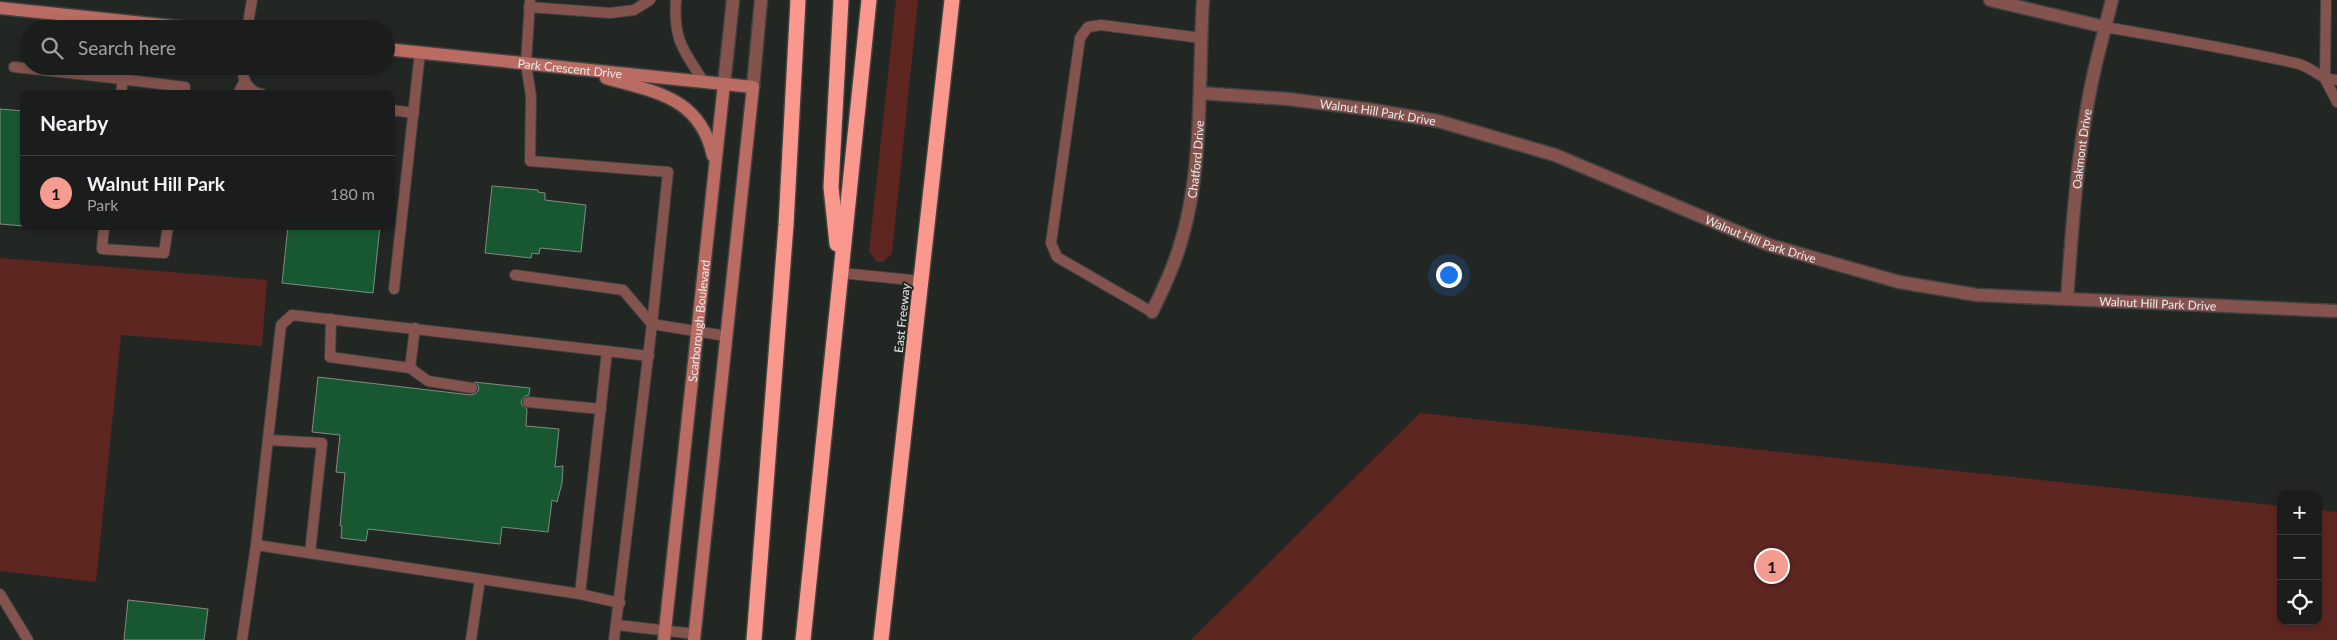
<!DOCTYPE html>
<html lang="en">
<head>
<meta charset="utf-8">
<style>
  :root { --surface:#1a1d1b; --page:#272a28; --text:#f1f3f6; --muted:#9fa2a3; --line:#383b3a; --accent:#f59c91 }
  body { margin:0; font-family:Lato,sans-serif; background:var(--page); color:var(--text) }
  .controls { position:absolute; right:15px; bottom:15px; display:grid; overflow:hidden; border-radius:10px; box-shadow:0 2px 8px #0003 }
  .controls button { width:45px; height:45px; display:grid; place-items:center; padding:0; border:0; border-bottom:1px solid var(--line); background:var(--surface); color:var(--text); font:25px sans-serif }
  .you { position:absolute; left:1448px; top:274px; width:18px; height:18px; margin:-12px; border:4px solid #fff; border-radius:50%; background:#1a73e8; box-shadow:0 0 0 8px #1a73e833 }
  .badge { display:grid; place-items:center; width:32px; height:32px; border-radius:50%; background:var(--accent); color:#111; font-size:16px; font-weight:700 }
  .pin { position:absolute; translate:-50% -50%; border:2px solid #fff; box-shadow:0 1px 5px #0006 }
  .list { margin:0; padding:0; list-style:none }
  h2 { display:flex; justify-content:space-between; align-items:center; height:65px; margin:0; padding:0 20px; font-size:21px }
  h2 small { font-size:16px; font-weight:400; color:var(--muted) }
  .list li { display:grid; grid-template-columns:32px 1fr auto; gap:15px; align-items:center; box-sizing:border-box; height:75px; padding:0 20px; border-top:1px solid var(--line) }
  .list b { display:block; font-size:19px; white-space:nowrap }
  .list p { margin:0; font-size:16px; white-space:nowrap; color:var(--muted) }
  .list em { font-size:16px; font-style:normal; color:var(--muted) }
  .icon { flex:none; width:28px; height:28px; fill:none; stroke:currentColor; stroke-width:2; stroke-linecap:round; stroke-linejoin:round }
  .map { position:relative; flex:none; width:2337px; height:640px; overflow:hidden }
  .search { position:absolute; background:var(--surface); box-shadow:0 2px 8px #0003; left:20px; top:20px; width:375px; height:55px; display:flex; align-items:center; gap:12px; box-sizing:border-box; padding:0 18px; border-radius:28px; color:var(--muted); font-size:19px }
  .panel { position:absolute; background:var(--surface); box-shadow:0 2px 8px #0003; left:20px; top:90px; width:375px; height:140px; border-radius:10px }
  .map>svg:first-child { display:block }
  .green { fill:#5e2621 }
  .building { fill:#175831; stroke:#848985 }
  .lines { fill:none; stroke-linecap:round; stroke-linejoin:round }
  .lane-casing { stroke:#3f4240; stroke-width:12 }
  .street-casing { stroke:#3f4240; stroke-width:15 }
  .secondary-casing { stroke:#3f4240; stroke-width:15 }
  .highway-casing { stroke:#3f4240; stroke-width:18 }
  .lane { stroke:#85534d; stroke-width:10 }
  .street { stroke:#85534d; stroke-width:12 }
  .secondary { stroke:#bb6c62; stroke-width:12 }
  .highway { stroke:#fb988d; stroke-width:15 }
  .labels { text-anchor:middle; dominant-baseline:central; stroke-width:4; stroke-linejoin:round; paint-order:stroke }
  .street-label { font-size:12px; fill:#e8ebe9; stroke:#232724 }
</style>
</head>
<body>
<div class="map">
<svg width="2337" height="640" viewBox="0 0 2337 640">
  <rect width="100%" height="100%" fill="#232724"/>
  <!-- green -->
  <g class="green">
    <polygon points="896,0 918,0 892,253 883,262 877,262 869,251"/>
    <polygon points="0,258 267,280 262,346 121,335 96,582 0,571"/>
    <polygon points="1420,413 2281,506 2281,621 2318,621 2318,510 2337,512 2337,640 1191,640"/>
  </g>
  <!-- building -->
  <g class="building">
    <polygon points="0,109 24,111 24,226 0,224"/>
    <polygon points="492,186 538,190 538,192 545,193 545,200 586,205 581,252 540,248 539,254 532,253 531,258 485,253"/>
    <polygon points="288,226 380,226 373,293 282,283"/>
    <polygon points="318,377 471,395 475,394 479,390 478,385 474,382 530,388 529,395 525,396 521,401 522,405 527,409 526,426 559,429 555,467 563,466 562,483 557,502 552,500 548,532 502,527 500,544 368,529 366,541 341,538 342,526 340,526 345,473 336,472 340,435 312,432"/>
    <polygon points="128,600 208,609 204,640 124,640"/>
  </g>
  <g class="lines">
    <!-- lane casing -->
    <g class="lane-casing">
      <g id="lane">
        <polyline points="530,0 526,64 531,96 530,161 668,172 652,324"/>
        <path d="M676,0c-3,39 7,50 28,82"/>
        <polyline points="2326,0 2325,79 2337,102"/>
        <polyline points="529,7 610,13 634,10 650,0"/>
        <path d="M2105,27c64,11 127,22 190,36 19,4 22,16 42,17"/>
        <polyline points="247,29 252,0"/>
        <path d="M243,66c-2,13 6,26 19,28"/>
        <polyline points="14,67 105,77 106,66"/>
        <polyline points="105,77 185,87 184,94"/>
        <polyline points="121,94 123,79"/>
        <polyline points="238,94 245,80"/>
        <polyline points="391,110 414,113"/>
        <polyline points="104,226 102,249 164,253 168,226"/>
        <polyline points="841,273 921,281"/>
        <polyline points="515,275 623,290 652,324"/>
        <polyline points="394,289 420,52"/>
        <polyline points="1152,312 1057,257 1051,243 1080,38 1088,27 1101,25 1201,38"/>
        <polyline points="331,319 330,357 410,368 415,328"/>
        <polyline points="410,368 428,381 472,388"/>
        <polyline points="528,402 601,409"/>
        <polyline points="268,440 322,443 310,553"/>
        <polyline points="256,545 580,594 620,603"/>
        <polyline points="0,594 28,640"/>
        <polyline points="580,594 607,351"/>
        <polyline points="617,625 695,634"/>
        <polyline points="242,640 256,545 281,325 292,315 649,356"/>
        <polyline points="471,640 480,579"/>
        <polyline points="614,640 652,324 726,336"/>
      </g>
    </g>
    <!-- street casing -->
    <g class="street-casing">
      <g id="street">
        <polyline points="1990,0 2105,27"/>
        <polyline points="724,84 733,0"/>
        <polyline points="753,87 761,0"/>
        <path id="s1" d="M1200,93l88,6 79,10 71,12 117,34 214,90 130,37 78,13 360,16"/>
        <path id="s2" d="M2067,299c5,-71 10,-143 24,-213 6,-29 14,-58 21,-86"/>
        <path id="s3" d="M1152,312c11,-22 21,-43 28,-67 24,-76 18,-165 23,-245"/>
      </g>
    </g>
    <!-- secondary casing -->
    <g class="secondary-casing">
      <g id="secondary">
        <polyline points="0,8 201,29"/>
        <path id="s4" d="M386,49l367,38 -59,553"/>
        <path d="M606,78c49,14 94,19 107,78"/>
        <path id="s5" d="M664,640l60,-556"/>
      </g>
    </g>
    <!-- highway casing -->
    <g class="highway-casing">
      <g id="highway">
        <polyline points="837,244 831,187 841,0"/>
        <polyline points="754,640 786,225 798,0"/>
        <polyline points="803,640 869,0"/>
        <polyline points="881,640 952,0"/>
      </g>
    </g>
    <!-- lane -->
    <use href="#lane" class="lane"/>
    <!-- street -->
    <use href="#street" class="street"/>
    <!-- secondary -->
    <use href="#secondary" class="secondary"/>
    <!-- highway -->
    <use href="#highway" class="highway"/>
  </g>
  <g class="labels">
    <!-- street labels -->
    <g class="street-label">
      <text stroke="none"><textPath href="#s4" startOffset="185">Park Crescent Drive</textPath></text>
      <text stroke="none"><textPath href="#s1" startOffset="179">Walnut Hill Park Drive</textPath></text>
      <text stroke="none"><textPath href="#s2" startOffset="151">Oakmont Drive</textPath></text>
      <text stroke="none"><textPath href="#s3" startOffset="160">Chatford Drive</textPath></text>
      <text stroke="none"><textPath href="#s1" startOffset="584">Walnut Hill Park Drive</textPath></text>
      <text stroke="none"><textPath href="#s1" startOffset="989">Walnut Hill Park Drive</textPath></text>
      <text transform="translate(902 318) rotate(-84)">East Freeway</text>
      <text stroke="none"><textPath href="#s5" startOffset="321">Scarborough Boulevard</textPath></text>
    </g>
  </g>
</svg>
<div class="controls">
<button>+</button>
<button>−</button>
<button><svg class="icon" aria-label="locate" viewBox="0 0 24 24"><circle cx="12" cy="12" r="6"/><path d="M12 2v4M12 18v4M2 12h4M18 12h4"/></svg></button>
</div>
<div class="you"></div>
<div class="pin badge" style="left:1772px;top:566px">1</div>
<div class="search"><svg class="icon" aria-label="search" viewBox="0 0 24 24"><circle cx="10" cy="10" r="6"/><path d="M15 15l6 6"/></svg>Search here</div>
<section class="panel">
<h2>Nearby<small></small></h2>
<ul class="list">
<li><span class="badge">1</span><div><b>Walnut Hill Park</b><p>Park</p></div><em>180 m</em></li>
</ul>
</section>
</div>
</body>
</html>
